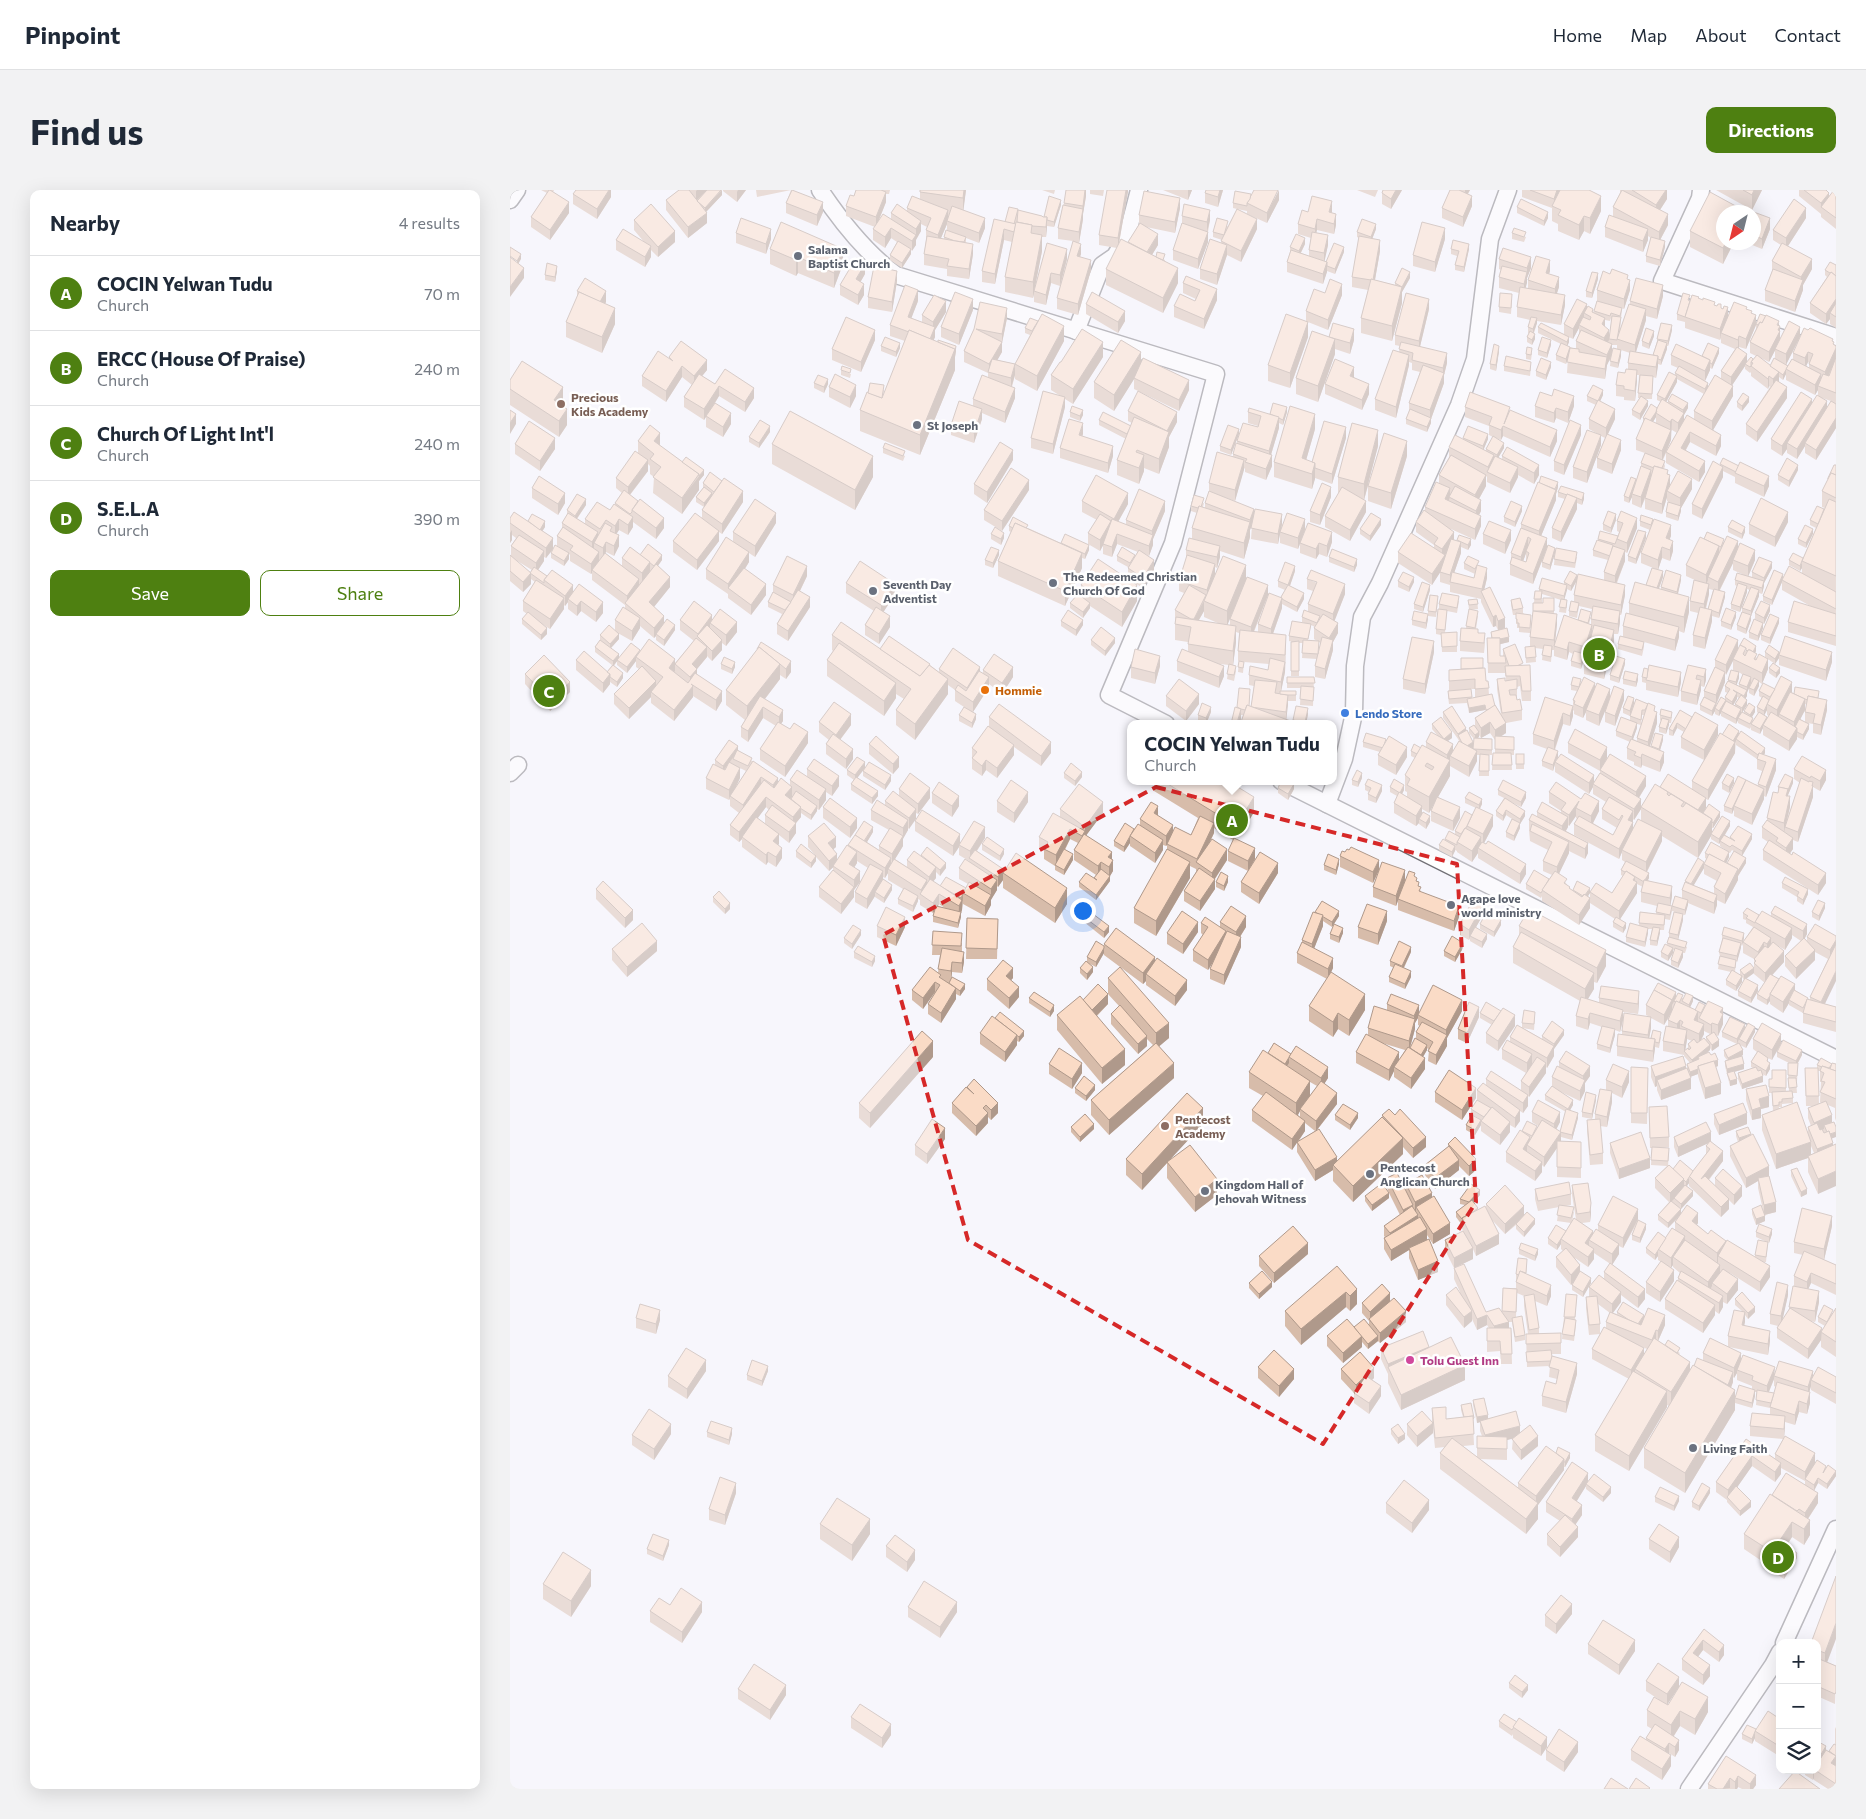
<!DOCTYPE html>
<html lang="en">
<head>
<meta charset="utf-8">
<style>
  :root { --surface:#fff; --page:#f2f2f3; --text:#1f2937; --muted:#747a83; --line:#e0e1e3; --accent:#4e8011 }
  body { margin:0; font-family:Commissioner,sans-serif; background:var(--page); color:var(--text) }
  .controls { position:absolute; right:15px; bottom:15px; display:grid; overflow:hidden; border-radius:10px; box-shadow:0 5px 20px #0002 }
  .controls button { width:45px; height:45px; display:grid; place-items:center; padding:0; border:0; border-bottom:1px solid var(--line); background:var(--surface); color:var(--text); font:25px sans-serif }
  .compass { position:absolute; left:1206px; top:15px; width:45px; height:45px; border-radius:50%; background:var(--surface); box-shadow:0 5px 20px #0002; rotate:215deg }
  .you { position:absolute; left:572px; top:720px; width:18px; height:18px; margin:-12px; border:4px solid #fff; border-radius:50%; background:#1a73e8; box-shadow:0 0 0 8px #1a73e833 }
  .badge { display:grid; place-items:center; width:32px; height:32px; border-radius:50%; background:var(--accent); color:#fff; font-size:16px; font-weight:700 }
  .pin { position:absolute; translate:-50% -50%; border:2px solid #fff; box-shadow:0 1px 5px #0006 }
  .popup { position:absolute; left:617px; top:530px; width:210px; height:65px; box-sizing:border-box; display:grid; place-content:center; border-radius:10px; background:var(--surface); filter:drop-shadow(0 1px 4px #0005); font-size:16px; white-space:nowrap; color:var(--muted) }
  .popup b { font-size:19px; color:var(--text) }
  .popup::after { content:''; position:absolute; left:50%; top:100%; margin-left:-10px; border:10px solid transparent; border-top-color:var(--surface) }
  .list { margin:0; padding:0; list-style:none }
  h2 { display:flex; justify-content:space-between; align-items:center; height:65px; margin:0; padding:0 20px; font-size:21px }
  h2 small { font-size:16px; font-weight:400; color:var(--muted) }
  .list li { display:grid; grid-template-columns:32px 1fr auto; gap:15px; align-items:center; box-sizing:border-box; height:75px; padding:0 20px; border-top:1px solid var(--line) }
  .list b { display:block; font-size:19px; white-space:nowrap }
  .list p { margin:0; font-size:16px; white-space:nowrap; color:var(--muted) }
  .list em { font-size:16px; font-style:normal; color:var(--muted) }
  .actions { display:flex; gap:10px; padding:15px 20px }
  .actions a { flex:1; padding:11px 0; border:1px solid var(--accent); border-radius:10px; text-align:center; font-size:18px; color:var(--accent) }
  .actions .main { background:var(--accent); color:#fff }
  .icon { flex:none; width:28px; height:28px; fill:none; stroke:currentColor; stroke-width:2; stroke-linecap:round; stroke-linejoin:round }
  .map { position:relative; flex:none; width:1326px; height:1599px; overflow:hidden; border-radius:10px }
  header { display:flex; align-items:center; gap:30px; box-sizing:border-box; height:70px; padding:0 25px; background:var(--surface); border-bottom:1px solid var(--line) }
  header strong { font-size:24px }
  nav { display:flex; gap:28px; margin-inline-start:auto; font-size:18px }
  .intro { display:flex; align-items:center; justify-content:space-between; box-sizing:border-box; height:120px; padding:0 30px }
  h1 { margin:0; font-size:35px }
  .button { padding:12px 22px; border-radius:10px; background:var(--accent); color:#fff; font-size:18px; font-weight:700 }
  main { display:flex; gap:30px; padding:0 30px }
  aside { flex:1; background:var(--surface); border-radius:10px; box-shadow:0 5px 20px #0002 }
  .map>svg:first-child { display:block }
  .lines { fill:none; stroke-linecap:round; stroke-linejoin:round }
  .minor-casing { stroke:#727177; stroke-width:19 }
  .minor { stroke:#fff; stroke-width:16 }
  .wall { fill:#d7bcaa; fill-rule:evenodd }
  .shaded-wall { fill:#af998b }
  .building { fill:#fadbc6; stroke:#af998b; fill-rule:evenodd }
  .marked { fill:none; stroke:#d62828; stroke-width:4; stroke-dasharray:10 6; stroke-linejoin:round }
  .worship-dot { fill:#6b7280; stroke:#fff; stroke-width:2 }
  .education-dot { fill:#8d6e63; stroke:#fff; stroke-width:2 }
  .food-dot { fill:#e8710a; stroke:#fff; stroke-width:2 }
  .shop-dot { fill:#3f7fe0; stroke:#fff; stroke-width:2 }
  .hotel-dot { fill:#d1479c; stroke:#fff; stroke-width:2 }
  .labels { text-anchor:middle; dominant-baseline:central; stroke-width:5; stroke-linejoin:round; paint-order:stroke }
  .worship-label { font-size:12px; font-weight:bold; fill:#5b616d; stroke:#fff; text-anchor:start }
  .education-label { font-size:12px; font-weight:bold; fill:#785e54; stroke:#fff; text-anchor:start }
  .food-label { font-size:12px; font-weight:bold; fill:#c56008; stroke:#fff; text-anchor:start }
  .shop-label { font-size:12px; font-weight:bold; fill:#366cbe; stroke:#fff; text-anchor:start }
  .hotel-label { font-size:12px; font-weight:bold; fill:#b23c85; stroke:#fff; text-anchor:start }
</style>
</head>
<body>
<header>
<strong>Pinpoint</strong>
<nav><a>Home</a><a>Map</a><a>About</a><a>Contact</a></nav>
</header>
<div class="intro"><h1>Find us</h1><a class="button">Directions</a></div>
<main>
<aside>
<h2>Nearby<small>4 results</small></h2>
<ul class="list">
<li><span class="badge">A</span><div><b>COCIN Yelwan Tudu</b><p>Church</p></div><em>70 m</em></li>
<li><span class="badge">B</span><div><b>ERCC (House Of Praise)</b><p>Church</p></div><em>240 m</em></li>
<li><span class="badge">C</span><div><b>Church Of Light Int'l</b><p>Church</p></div><em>240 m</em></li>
<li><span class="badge">D</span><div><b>S.E.L.A</b><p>Church</p></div><em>390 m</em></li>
</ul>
<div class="actions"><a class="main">Save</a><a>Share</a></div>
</aside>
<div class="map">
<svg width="1326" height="1599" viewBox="0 0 1326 1599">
  <rect width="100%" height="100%" fill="#f7f6fc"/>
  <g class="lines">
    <!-- minor casing -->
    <g class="minor-casing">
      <g id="minor">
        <path d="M310,0c20,30 47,64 76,85l320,99 -43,169 -64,152 57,29"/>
        <polyline points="1191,0 1190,8 1152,91 1326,147"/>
        <polyline points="0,10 7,0"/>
        <polyline points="566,141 592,75 605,66 617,46 629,0"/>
        <polyline points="0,583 8,575"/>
        <polyline points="771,591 1326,869"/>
        <polyline points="817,614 834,569 844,523 845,476 852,427 870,393 949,215 965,169 980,49 998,0"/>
        <polyline points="1274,1453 1326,1339"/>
        <polyline points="1179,1599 1263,1475 1270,1462"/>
      </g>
    </g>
    <!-- minor -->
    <use href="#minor" class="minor"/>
  </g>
  <!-- wall -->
  <g class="wall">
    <polygon points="31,0 44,0 43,2 59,23 40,50 21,37 21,27 37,3"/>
    <polygon points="101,0 101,7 87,29 63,14 63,4"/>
    <polygon points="169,0 212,0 212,5 196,22 197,33 178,48 156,20 156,10"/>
    <polygon points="213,0 236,0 227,12 213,1"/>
    <polygon points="246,0 283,0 313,22 307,36 276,23 276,13 281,0 247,7"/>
    <path d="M346,0h34l-1,4h-3v8l-7,18 12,-1v-6l16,-2v-3l13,-9v-9h46l-3,20 22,18 -6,15 -13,-5v4l7,12 -4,25 -22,-3v-7l-23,-4v-11l2,-14v-10l1,-3 -6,-3v7l-5,8v6l-5,6v3l-9,14 -12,-8v-5l7,-13 -6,-4 -6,10 -12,-8v-11l2,-2 -29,-11v-10l8,-10zM437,34v6l-3,7v2l-3,-1z"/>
    <polygon points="532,0 545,0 544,4"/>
    <polygon points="576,0 576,6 573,24 573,29 569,53 564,52 571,64 570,66 581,80 568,125 547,119 547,108 563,51 548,49 548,38 554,13"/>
    <polygon points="580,0 594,0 593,6 580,4"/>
    <polygon points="618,0 609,54 618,53 629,34 629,25 670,18 665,43 636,37 648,55 642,65 655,70 655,71 668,93 653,123 596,95 596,79 607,58 589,55 589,45"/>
    <polygon points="653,0 682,0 678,10"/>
    <polygon points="696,0 713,0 708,17 695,13 695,3"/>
    <polygon points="847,0 868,0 865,7"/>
    <polygon points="892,0 881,19 872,14 872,3"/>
    <polygon points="940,0 960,0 958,4 962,16 953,37 932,28 932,18"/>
    <polygon points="1012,0 1079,0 1091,21 1080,44 1074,41 1069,50 1048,41 1048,34 1042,31 1042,18 1012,7"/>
    <polygon points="1110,0 1157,0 1157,9 1150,20 1158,35 1150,50 1155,57 1150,76 1136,72 1136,66 1141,48 1138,46 1138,50 1133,62 1095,47 1095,37 1103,26 1103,17 1110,3"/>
    <polygon points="1206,0 1252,0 1242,20"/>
    <polygon points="1289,0 1316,0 1319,6 1326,0 1326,39 1311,27 1311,24 1289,6"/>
    <polygon points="741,7 769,10 757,33 737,24 737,21 727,19 747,39 731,72 717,65 707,95 690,89 690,79 711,53 712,50 703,47 703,42 718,36 727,19 723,18 723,13"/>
    <polygon points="551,15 544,37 537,36 536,47 532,47 532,61 525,95 557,69 550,96 541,93 536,115 524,112 524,104 523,108 495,102 495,87 502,52 494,50 485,94 472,92 472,81 495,32 508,20 534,27"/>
    <polygon points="1007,17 1038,28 1034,36 1007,23"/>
    <polygon points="798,22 822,22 822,23 826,35 824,44 807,40 806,42 818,55 814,71 816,72 834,62 825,84 817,81 813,94 777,82 777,72 780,62 780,57 795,54 791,63 799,66 799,60 801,48 788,44 788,34"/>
    <polygon points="1233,22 1214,52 1224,52 1213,74 1180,57 1180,41"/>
    <polygon points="1244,22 1260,39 1252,59 1235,52 1244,52"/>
    <polygon points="672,26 700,30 698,42 698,52 688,79 663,70 663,60 672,35"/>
    <polygon points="1296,28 1278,56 1302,79 1293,95 1293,100 1285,122 1255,111 1255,100 1262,81 1262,71 1271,55 1263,50 1263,40"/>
    <polygon points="124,30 165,52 148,67 141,60 141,67 135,77 106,60 106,50 135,53 124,40"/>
    <polygon points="866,39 862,49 870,61 865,90 885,95 885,93 900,88 892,102 892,113 882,151 851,143 851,128 858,100 842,97 842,87 849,48 847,47 847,42"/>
    <polygon points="226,43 261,49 256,64 226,53"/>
    <polygon points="1002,43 1016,47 1014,52 1002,49"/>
    <polygon points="935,49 925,82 903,76 903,65"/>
    <polygon points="260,59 333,74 324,98 288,83 286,86 260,74"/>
    <polygon points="941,59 959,59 954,82 945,80 945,75 947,66 941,64"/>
    <polygon points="989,69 1021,78 1017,88 1015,98 1018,98 1018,90 1040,81 1039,84 1049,97 1047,103 1055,115 1051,135 1027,131 1027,133 1024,143 1025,149 1022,155 1017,152 1017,147 1019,143 1018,143 1018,137 1020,130 1007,127 1007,117 1009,103 989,98 989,87 991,80 989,79"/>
    <polygon points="1326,75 1326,138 1320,134 1320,129 1316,134 1300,123 1300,113 1317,87 1315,85 1315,80"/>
    <polygon points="47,81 45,92 35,90 35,85"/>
    <polygon points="355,84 350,92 354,105 348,115 330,105 330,95"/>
    <polygon points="676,86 707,110 694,139 664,127 664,116 685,111 686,109 673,103 673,93"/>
    <polygon points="1088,89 1082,108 1076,107 1076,101"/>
    <path d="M1118,90l2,10 -6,19 -2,-1 -2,23 10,-27v-3l33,-5 -6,23 -11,-3v4l-10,32 17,3 4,-14v-2l15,-9 -4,16h-1v3l-6,16 -3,-1 -2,14 -3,-1 -1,22h-8l4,7 -8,14 -8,-5v-5l8,-12h-2l1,-23h-2l-2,26 -11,-1v-3l-8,-1v-11l12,-16v-6l2,-10 -9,-3v6l-3,12 -8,-2 1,-10 -4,9 -2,14 -38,-6 1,-16 -2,7 -10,-4v-5l5,-11 -23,-11v-6l26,7v-10l23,-16 6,1 1,4 3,-13v-10zM1101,128l1,1 -3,20 -4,-12v-7l5,1zM1069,138v6l-3,7v8l-9,-3 2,-4v-5l4,2zM1102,155h5v4l-5,4z"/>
    <polygon points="387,91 382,122 358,118 358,107"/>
    <polygon points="67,101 96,112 95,114 105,134 92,163 56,147 56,132 67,108"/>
    <polygon points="815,103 832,105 818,140 798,132 798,147 780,198 758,191 758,175 796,131 796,121"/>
    <path d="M1189,109l22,9 7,8 19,-7 5,5 4,11 -10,24 -7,-2v1l8,14 6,-3 3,-3 -6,-3v-11l6,-13v-5l23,2 1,14 20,-3 -14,27 2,2 5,-6v-7l40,-11 1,3 2,1v82l-20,32 -11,-7v-7l-8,13 -10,-6v-4l-5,7 -11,-7v-10l41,-36 6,-7v-6l-3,5 -29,-15v-6l-3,6 -4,-3v5l8,16 -30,44 -11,-8v-10l24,-37 -1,-1 -1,3 -17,-13v-4l-1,1 -5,-4v-3l-13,19 1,11 -20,34 8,16 -5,10 -26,-14 -4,8 19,22 -6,10 -33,-19v-10l-3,7 2,6 -1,3 4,5 2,11 22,4 -11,19v3l-3,10 -12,-4v-5l4,-9 -3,-2v-4l-5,17 -17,-5v-10l-4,9 -9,-4v-7l-3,6 -5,-2v-5l12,-16 5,-13v-4l4,-10 -9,-3v-11l7,-15v-6l14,-10 4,-6 -4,-2v-5l18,-20v-2l3,-5 -7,-3v-10l31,1 17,-3 -7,16 -2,-1v2l-5,11 3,6 13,-9v-7l14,-22 -14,-6v-5l-1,2 -35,-12v-6l-8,-2v-6l13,-13zM1265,160v9l-5,7 -9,-8 8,4zM1298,172l1,1v5l-3,-2zM1167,189l27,15 -10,17v8l-10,1v-5l4,-7 -20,-7v2l-2,-1 11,-20zM1312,208l9,3 -4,7zM1146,227v6l-3,-1zM1161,240h1l5,3 -10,17 4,-10z"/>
    <polygon points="1002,110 1001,124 989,122 989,117"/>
    <polygon points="408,111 401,128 412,132 412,125 436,122 425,140 425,147 423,150 446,161 445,167 445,180 410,265 350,241 350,220 358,203 374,200 373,206 395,151 380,146 380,135"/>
    <polygon points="576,114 615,131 608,143 576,124"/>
    <polygon points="919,119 910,156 937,173 934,185 934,193 921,229 921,233 917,242 896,234 896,229 899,221 899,213 910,182 902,180 902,173 899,172 899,175 886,228 865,220 865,209 889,162 890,156 885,155 885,145"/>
    <polygon points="463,120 449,155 431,147 431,137"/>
    <polygon points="497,128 492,153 492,162 487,170 505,174 520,145 515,143 515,138 554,151 527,201 505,189 505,185 502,197 505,208 495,233 472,223 472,229 464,253 441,245 441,235 463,216 463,209 478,187 478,183 454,172 454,161 464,139"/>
    <polygon points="1144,146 1139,159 1132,156 1132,151"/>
    <polygon points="819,147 844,150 840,164 825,159 825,164 808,212 786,204 786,188"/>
    <polygon points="365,150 351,182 322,170 322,159"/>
    <polygon points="1041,155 1037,168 1028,165 1028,160"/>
    <polygon points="371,156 390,158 386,167 371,161"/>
    <polygon points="989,161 986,181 980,179 980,174"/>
    <polygon points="1022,163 1021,170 1016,169 1016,164"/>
    <polygon points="159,167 197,180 192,186 205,194 244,208 235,222 209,206 205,213 221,234 213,247 196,237 196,226 198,224 194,230 174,217 174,207 182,195 172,187 156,212 132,196 132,186 159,168"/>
    <polygon points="593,167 563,214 555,209 555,217 543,264 521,258 521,248 549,205 541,200 541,185 551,172"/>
    <polygon points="631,173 679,200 669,221 624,199 624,189 604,221 584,208 584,192"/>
    <polygon points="994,176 1021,177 1020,186 994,181"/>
    <polygon points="1041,177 1036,190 1026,186 1026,181"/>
    <polygon points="331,180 341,184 340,188 331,185"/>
    <polygon points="844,187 859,204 852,220 815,204 815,194"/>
    <polygon points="0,190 53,213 51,215 57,235 49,247 0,215"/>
    <polygon points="304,193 318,194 314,203 304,198"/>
    <polygon points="319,197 346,206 340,218 319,207"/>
    <polygon points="1093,205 1090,211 1105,229 1098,244 1111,260 1102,284 1087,278 1087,268 1095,248 1091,246 1091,255 1077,293 1063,288 1063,277 1088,244 1079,239 1079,229 1086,215 1077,211 1077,206"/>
    <polygon points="1227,212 1239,212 1232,221 1227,217"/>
    <polygon points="1025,216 1064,216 1058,233 1046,228 1044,233 1025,227"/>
    <path d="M955,217l45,5 47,29 -7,16 -47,-21 -2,4 -5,-2 8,10 -6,9 4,2v-3l37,19 -5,9 -16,-9v2l-8,16 -23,-11v-5l-1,-1v10l-7,13 2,12 -2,4 2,11 -6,14 -24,-11 3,11 17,5 -3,5 -7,-3v6l-7,20 20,5 1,-5v1l-11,-5v-6l15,3 8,12 -3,12 21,38 4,14 -9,2v12h3v-7l20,17 8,25v10h-9l-2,-15 -3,1v12l5,11v10l-16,3v10l-6,4h14v18h-3l1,15h-20l1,-17h2v-13l-5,-7 -9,5 -2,-3v2l-2,1 15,1v16h-3v21h-10l1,-21h-3v6l-8,16 -19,-11v-7v17l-12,21 22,21 -7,13 -22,-10v-10l3,-8 -5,10 -7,-4v4l8,9 -4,7 -7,-5v-1l-3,3 -22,-13v-10l3,-7 -7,-4v-5l14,3 -2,4 5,3v-5l-2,-1v-16l10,-17 -4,-2v-5l15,-4v-5l11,-7 -5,-6v-5l20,14 -5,3 6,10 6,-10 -1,-2 -15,-21v-6l23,18 6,18 1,1 1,-10 -5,-6v-5l6,-2v-8l11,-7 -1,-1 -16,3 -2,-10 -18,1 -1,-8v-5h1v-21l34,-2 3,13h2l1,14 12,19 -4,-25v-10l9,2 -1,-8h-17l-1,-35h4v-6l7,-2 -2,-4 -3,1 -12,-25v-3l-31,-7v-7l-10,-3v-10l-8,13 -34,-22v-11l36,-5v-2l-18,-13v-10l9,-12v-3l14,-24v-8l10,-18v-10l14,-7v-2l25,1 -5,11 3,1v-2l7,-12 -4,-2v-9l-24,-9zM961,499h4v9h-3z"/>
    <polygon points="618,221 667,232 659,247 659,257 649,284 634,278 634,281 629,294 607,285 607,270 616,249 589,235 589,230 621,236 622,233 618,231"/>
    <polygon points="560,222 573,225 570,231 560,227"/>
    <path d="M738,222l22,2 17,-2 -4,13 -4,-2v5l-8,27 1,11 -6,14 -21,-8v-3l-1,-1 -9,33 -11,-4 30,16 28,11 -1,7 24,-1 -7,19 -18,-6v-10l-2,11 -27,-5 1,-13 -2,4v7l-6,22 -24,-8v6l-3,11 -2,-1v6l31,6 22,16 -14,37h4v-8l23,-27 4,-7 -7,-3v-6l17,-10 -5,15 14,13 -7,13 -15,-8v4l-9,26 13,11 -1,27 -4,19h15v10h-8l-2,19 7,2v-2l15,-6 -2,10h-65l2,-9h-2l-1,9 -3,-17 13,-12 -1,11 2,1 3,-21 -5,-1v-10l19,-5 1,-6 -25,-2 -1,11 -5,-1 1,-11h-1v-10l1,-18 -3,-1v10l-3,23 3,6 -2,10 -7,-2 2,-14 -9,-1 4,12 -5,12 -42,-17v-10l11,-10v-9l-13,-2v-30l9,-17 -5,-2v-10l7,-21v-10l6,-11v-11l5,-15 -6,-2v-5l13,-3 -1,4 2,1v-5l4,-11v-9l24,-26v-3l4,-11v-2l21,-14v-1l-10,-3zM730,403l-10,26v6h-3zM694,421v6l16,7 -21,-4z"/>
    <polygon points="805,239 796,270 802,272 836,248 822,294 805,288 802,299 764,287 764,272"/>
    <polygon points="260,242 249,258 239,252 239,247"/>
    <polygon points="573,244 572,246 603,266 598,283 550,268 550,258"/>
    <polygon points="729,244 721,265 710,261 710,256"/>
    <polygon points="1071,245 1054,285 1044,281 1044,271"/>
    <polygon points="128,251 150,256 172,272 194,285 189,291 189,300 172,324 143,303 144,287 140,284 140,276 138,274 138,281 120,305 154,338 146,349 123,332 123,337 118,345 109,340 106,344 109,356 104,366 96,362 95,363 112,376 112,368 130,365 152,370 148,376 160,397 144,417 154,432 165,440 154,456 146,450 146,446 144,448 130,436 130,438 122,451 106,442 109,449 101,458 109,469 130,460 165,473 184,451 170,440 170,430 202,429 227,442 216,456 212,453 212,460 202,471 197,466 197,467 187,479 187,485 212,511 206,521 183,506 183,507 164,531 141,513 141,507 119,529 104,514 104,504 129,479 126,477 126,471 117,483 107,475 107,471 104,476 113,488 107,497 100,492 100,494 93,503 66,480 66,470 97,482 102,475 85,462 85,457 90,450 90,445 105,440 105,430 115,419 115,415 82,390 82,383 81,384 60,371 60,365 59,364 59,369 54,376 41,368 41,363 57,362 47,356 47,346 52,339 52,333 57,325 57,320 76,315 67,329 75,334 75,329 100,320 105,315 105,313 112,303 106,298 106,288 128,263"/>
    <polygon points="5,254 45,259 30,281 5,264"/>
    <polygon points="262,254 363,287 345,320 262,274"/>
    <polygon points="868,256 858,293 897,266 881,319 858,311 858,296 854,310 856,322 840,351 815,337 815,326 829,303 828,303 828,287"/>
    <polygon points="373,258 395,266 393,271 373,263"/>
    <polygon points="1213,268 1259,296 1254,307 1225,293 1225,287 1213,281 1213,287 1192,329 1182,324 1182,314 1210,275"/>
    <polygon points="503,270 477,313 464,304 464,294"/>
    <polygon points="1326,275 1326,456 1278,442 1278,432 1302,417 1272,400 1272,392 1262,415 1253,411 1253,406 1273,387 1292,383 1292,378 1290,381 1279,375 1279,370 1293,368 1306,338 1300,335 1300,330 1314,319 1315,318 1312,317 1312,301 1318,290 1318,288"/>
    <polygon points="1288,280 1279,297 1268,290 1268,285"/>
    <polygon points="193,293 233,312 212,344 209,342 209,351 187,380 163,362 163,351 192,327 192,320 194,317 186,312 186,307 193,298"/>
    <path d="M1048,297l-2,7v6l-15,36 6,11 8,5 22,5 -2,11 -21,-3 1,-12 -5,17 -8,-3v-5l4,-12 -13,34 -23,-9v-11l1,-4v-7l10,-25v-4zM1016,363v9l-3,-1z"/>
    <polygon points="22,298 55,313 48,325 22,308"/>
    <polygon points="519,300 492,341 474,330 474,320"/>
    <polygon points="1048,302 1074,309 1072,315 1067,313 1067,319 1051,352 1042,348 1042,338 1055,309 1048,307"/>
    <polygon points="821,307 810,335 800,332 800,321"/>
    <polygon points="572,311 618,314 608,332 616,335 616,330 655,321 643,349 643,355 639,366 635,364 644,380 633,398 618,389 618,377 607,371 607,366 625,366 628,362 607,354 602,367 593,364 593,355 590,361 578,354 578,343 587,330 572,322"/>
    <polygon points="1012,321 1005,337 994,332 994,327"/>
    <path d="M0,328l18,3 17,6 -3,4 11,18 -7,9 -2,-1v4l-6,9 65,43 -7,9 -15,-11 -4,5 -9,-7v-7l-3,4 -1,-1v4l-14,20 -8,-5 5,10 -6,6 -19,-16v-5l5,-5 -4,-3v-10l12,-19 -4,-3v5l-8,8 -13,-11v-26l1,1v-10l5,-8 -4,-3v5l-2,3zM4,369l18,11 -2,3z"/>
    <polygon points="1106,330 1101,343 1093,340 1093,334"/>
    <path d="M1107,331l20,7 -10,25 -2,-1v9l-8,22 8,12 -4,20h-1v7l-2,12h-4v7l-10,38 -20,-5v-10l9,-34 -1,-1v6l-11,34 -10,-3v-5l2,-7 -4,-2 -2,8 -13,-4v-6h-2l-1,12 -9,-2 1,-11 -8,-1 1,14 -10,1 -1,-16h5v-10l4,-34 1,-12h4v-2l25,-5v-2l13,-4 27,2v-8l4,-12 -15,-4v-6l5,-9v-2l20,-3 1,-4 -2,-1zM1066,392l-2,13v7l-5,9v5l8,2 2,-12 13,3 -1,10v5h-2l2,-7 -13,3 -23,24 2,-20 -3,-10v-16l-12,5v-9l19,6 -2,12 7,1 1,-8 -3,-6 3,-10 4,2z"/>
    <polygon points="1130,331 1143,331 1161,346 1159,349 1163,361 1160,371 1152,368 1148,380 1131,373 1131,363 1140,340 1130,336"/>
    <polygon points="1278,332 1265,357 1239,344 1239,334"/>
    <polygon points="266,333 245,367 239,363 239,372 235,379 256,405 241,425 218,408 218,403 218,404 196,389 196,379 223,351 223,342"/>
    <polygon points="871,335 860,351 850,344 850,339"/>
    <polygon points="499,336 518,338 551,353 579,360 575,369 572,368 572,378 555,416 488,386 488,371 501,342 499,341"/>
    <polygon points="1218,337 1235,342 1232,349 1218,342"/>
    <polygon points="1303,339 1296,358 1288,354 1288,349"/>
    <polygon points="481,344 494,348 491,355 481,349"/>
    <polygon points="973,344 1001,350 995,364 973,354"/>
    <polygon points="1136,348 1126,374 1118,371 1118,366"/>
    <path d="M1194,349l20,3 14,5 17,13 -7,16 4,1v-5l20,-4 -8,15v3l-2,8 -3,-1v3l-8,20v4l-5,14 -9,-4v-5l5,-13v-4l8,-18 -3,-1v3l-7,20 -9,-3v-5l6,-18 -2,-1v-5l7,-6 -9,-4v-7l-13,27 5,7 -6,21 -7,-2v5l-7,28 -12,-3v-11l5,-22 -8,-2v-10l7,-20 -11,-5v-11zM1199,399l4,1 -5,19h-2l3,-15z"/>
    <polygon points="822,352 817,367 809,364 806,369 790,363 790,353"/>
    <polygon points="489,365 483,378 475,375 475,370"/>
    <polygon points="819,367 847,375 844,382 819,372"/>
    <polygon points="297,386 290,401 300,417 278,451 267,444 267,434 272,424 258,417 258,412 263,402 263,395"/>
    <polygon points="1153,387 1149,399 1151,399 1151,397 1171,390 1168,404 1179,422 1174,443 1169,441 1169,447 1165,461 1134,452 1134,457 1132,466 1108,459 1108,454 1113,446 1113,436 1119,424 1119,413 1136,395"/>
    <path d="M797,389l38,15 -11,27 4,12 -5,9v8l-8,29 -10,-2v-11l2,-7 -15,-1 1,-15h-4v33h-8v-34h1l-3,-1v-5l15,-13 -2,-1v-5l6,-5v-8l5,-13 -6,-2zM801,435l4,2 -1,1v11l3,2 -9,-1zM809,452l2,1 -3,10z"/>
    <polygon points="888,391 904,392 899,402 888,397"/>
    <polygon points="336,393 385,404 373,422 380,437 369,454 355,445 355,435 364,421 336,403"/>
    <polygon points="571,395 627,411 612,437 580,416 580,418 573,428 560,418 560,413 571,406"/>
    <polygon points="920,400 913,422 904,419 904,414"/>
    <polygon points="967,409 968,419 960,420 968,426 966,439 975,453 974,463 950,461 950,451 956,438 959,420 958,410"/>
    <polygon points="1001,410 1013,418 1013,423 1021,430 1020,443 1009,442 1009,438 1007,438 1007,434 1006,434 1006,425 1003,425 1001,415"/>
    <polygon points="928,411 926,427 918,426 918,421"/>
    <polygon points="949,411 947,423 937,421 935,443 947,442 947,462 932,462 931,445 926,444 926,439 929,419 929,414"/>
    <polygon points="1260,421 1254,434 1253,433 1253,438 1248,451 1239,448 1239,442 1249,431 1245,429 1245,423"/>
    <polygon points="1226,427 1221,440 1211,436 1211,431"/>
    <polygon points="918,429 916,439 902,435 902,430"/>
    <polygon points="551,431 573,435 566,446 551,436"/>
    <polygon points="1269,433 1260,454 1251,450 1251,445"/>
    <polygon points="322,445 420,475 429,482 429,479 470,482 473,483 473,480 503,487 492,504 479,494 479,497 463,522 466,529 462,538 449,531 449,525 460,521 445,511 445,500 438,495 438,504 405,550 386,535 386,520 394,509 386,504 386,508 374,526 317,486 317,470 323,461 322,460"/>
    <polygon points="581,450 605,453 595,466 581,455"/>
    <polygon points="247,459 281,482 276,489 270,485 270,489 255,509 273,531 271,534 298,553 275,587 250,570 250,559 266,536 253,528 238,552 231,547 231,537 235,530 216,515 216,500 247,460"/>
    <path d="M1228,460l18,1 -1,2 2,6 10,-1 -2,-1v-5h14l53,10 -6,19 -47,-16v-7l-4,6 -7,-5v10l-6,15 -3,-2v4l-5,10 -5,-3v-5l-2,4v4l-2,3 2,6 -5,7 2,1v-2l11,1 -3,5 1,4 5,-8 -1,-1v-5l5,-9 -3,-2v-5l16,-2 43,9 9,12 -6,25 -8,-2v-9l-6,-1 2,6 -6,11 -6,-3v2l-8,12 -26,-16v-7l-3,6 -9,-4v-3l-1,2 -12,-6v-3l-2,4 -15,-8v-3l-2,3 -4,-2v-3l-3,5 -12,-6v-5l4,-8v-6l11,-24v-7zM1223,470v10l5,2 -10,8v2l-3,4v6l3,1 -3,4v3l-9,6 9,-24v-7zM1229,482l4,3 -4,9v3l-3,-2 3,-7zM1227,507l2,1 -4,6v2l-2,-1zM1295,514l2,1 -2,7v10l-5,-3 5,-9zM1257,520v5l2,1 -2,3 -3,-4z"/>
    <polygon points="924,462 915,504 893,499 893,489"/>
    <polygon points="211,474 225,477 222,484 211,479"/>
    <polygon points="1115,474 1109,493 1100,490 1100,485"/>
    <polygon points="1178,475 1196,479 1196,490 1194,497 1191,496 1191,500 1187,515 1171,511 1171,501"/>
    <polygon points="650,476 645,494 621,488 621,477"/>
    <polygon points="1259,478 1270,483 1266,488 1259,483"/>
    <polygon points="15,484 60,502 40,521 15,494"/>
    <polygon points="777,487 804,487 803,516 790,515 791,498 777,498"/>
    <polygon points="1132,487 1171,492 1168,507 1136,500 1136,493 1132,492"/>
    <polygon points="1113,489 1128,490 1126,497 1113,494"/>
    <polygon points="1071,493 1085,497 1100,508 1114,510 1105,536 1095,532 1095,522 1097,515 1089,536 1076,530 1076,522 1073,528 1064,524 1064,521 1063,520 1063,510 1067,501 1061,500 1061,495"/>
    <polygon points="656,506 689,514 676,531 656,516"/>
    <path d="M1035,507l28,19 -3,10 -7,-2 -8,26 3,7 36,25 6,-8v-3l-32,-18v-10l39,15 39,28 -7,12 2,9 19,-20 32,2v-8l12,-21 -23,-12v-11l3,-5 -7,-4 -4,8 -4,-1v-6l11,-19 38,25 -8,14 12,-14 17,-1 26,19 -1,2 12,15 -10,27 -2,-1v3l-12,26 -18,-9v-7l-2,5 -8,-3v-5l22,-24 12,3 4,-14 -5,-2v-10l-21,-14v-4l-1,12 -27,47 -2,-1v9l-3,5 17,4 -7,11h-1v5l18,-7 -5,9 5,3v-1l22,2 -10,17 4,7 -8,13v4l-13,24 -8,-4v5l-3,9 -26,-11 -3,12 -13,-4v-5l10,-8v-8l3,-6v-3l19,-18 3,-4 -2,-1v-5l24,4 -3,6h1l8,-11 -3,-2 -2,3 -10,-7v-3l-1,1 -8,-5v-3l-13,22 -36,-22v5l-15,31 2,6 -1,2 24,16 -2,10 2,5 -2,9 -5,-1 -1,11h-4l-3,16 -7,-1v-5l2,-11h-4v4l-3,14 -19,-5v-5l13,-12 1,-13 16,2 1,-8 -16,-4v-10l2,-5 -6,-3v9l-17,26 6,9 -3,5 -10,-6v-5l2,-3 -25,-16v5l-11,17 -37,-24v-5l-1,2 -15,-9v-5l23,-5 3,-4 -9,-4v-10l5,-11 -18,-9 -1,-11v-10l8,-4v-4l24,1v-2l-12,-8v-11l50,19 -6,12 20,12 4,-7 -15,-9v-10l4,-7 -13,-8v-7l-4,7 -34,-22v-8l-2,7 -11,-5v-5l5,-12 -14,-5v-10zM1131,619v11l-8,10v-11l1,1zM1066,626v2l1,1 -3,5v11l45,24 3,-7v8l3,2 -4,8v5l2,1 -11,17 -22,-1v6l-2,-2 2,-3 -17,-2 -3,-2 -11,-16 10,-20v-2l16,8 3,-6v-10l-22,-12 2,-4v-2l1,1zM1194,678v6l13,7 -3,6v6l-21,-8z"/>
    <polygon points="1124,508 1120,526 1113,523 1113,518"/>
    <path d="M1126,509l19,13 2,11 -7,23 1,1 12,-7 -3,10 4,12 -4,10 -18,-7 -1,3 -7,-3v-3l-7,-3v-11l3,-6 -14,-6v-5l14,-11v-4zM1132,525h2l-7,23v3l-4,-2 4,-11v-4l4,1z"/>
    <polygon points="701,522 696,534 688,530 688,525"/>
    <polygon points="1150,525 1162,527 1161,533 1159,533 1156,544 1149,542 1149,537 1151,531 1150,530"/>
    <polygon points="479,527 541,563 531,576 504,557 504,565 487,588 476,580 472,586 462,579 462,558 479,536"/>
    <polygon points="309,532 341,535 330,550 343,569 336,579 316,564 316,554 319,550 309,542"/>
    <polygon points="853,552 876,552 897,567 886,585 868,575 868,565 870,562 853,557"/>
    <polygon points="359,554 389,577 383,584 359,564"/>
    <path d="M228,560l40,31 12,4v-5l17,-3v-8l32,17 -7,10 -6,-4v8l-7,10 -2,-1v2l-6,9 -10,-7v4l-5,6v10l-7,10 -10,-8 -1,10 4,13 -6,9 -8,-5 -2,3 -24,-18v-8l-3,3 -9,-7v-10l9,-12 -9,-7v-7l-1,1 -23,-11v-11l9,-13v-5zM230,578l6,3 -10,16 4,-9zM256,617l3,3 -4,5v9l-8,-6z"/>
    <rect x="1006" y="564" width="8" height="15"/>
    <polygon points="355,578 347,587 368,606 362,614 341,600 341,594 344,590 337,585 337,580"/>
    <polygon points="1284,579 1316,590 1310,601 1303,597 1303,607 1288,652 1283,650 1283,659 1280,663 1316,693 1308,705 1253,670 1253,660 1258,652 1252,648 1252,637 1257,631 1257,628 1268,603 1268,597 1283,593 1278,605 1280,617 1277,630 1290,593 1284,589"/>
    <polygon points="353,581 381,591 375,600 353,586"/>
    <polygon points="554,583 572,587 565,596 554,588"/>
    <polygon points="852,588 848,597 842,595 842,590"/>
    <polygon points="644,591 718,591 744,622 731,644 728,642 723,650 704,638 704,643 700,652 717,670 705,689 705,699 690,721 674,711 674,701 686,682 686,679 680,676 680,688 646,746 624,733 624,718 657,661 657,655 656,656 653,655 653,660 645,673 620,656 620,653 614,662 604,656 604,651 630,635 630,629 648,626 663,641 681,645 688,628 644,601"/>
    <polygon points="1212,593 1224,593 1219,603 1212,599"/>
    <polygon points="855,595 872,601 866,613 858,610 858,604 859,602 855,600"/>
    <polygon points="768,598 784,599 778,610 768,603"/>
    <path d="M389,599l31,9 -12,16 -2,-1 -7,16 -1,-1v2l-5,8v8l-8,13 12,8v-7l14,-4 25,12 -6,8 -4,-4v6l-3,3 7,5 26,2 2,-4 -9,-5v-11l10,-7 -10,-6v-8l-6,9 -38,-25v-10l45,21 25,-4 -8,13 26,21 64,32 -12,19 -52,-35v-8l-5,7 -1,-1v4l-6,9v6l-6,11 -22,-12v-4l-1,10 -1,3v4l-3,11 -25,-6v-6l1,-5 -1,2 -13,-8v-5l-2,-1v2l-5,11 -15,-8v-5l5,-10 -15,-9v-7l-3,5 -2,-1v2l9,11 -8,13 -9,-6v-1l-8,13 -12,-7v-10l13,-24 -11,-7v2l-3,5 6,14 -6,8v7l-13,17 -22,-17v-10l14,-16v-4l-4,4 -13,-14v4l-5,7 -15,-11v-6l19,4 -7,-8v-11l28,11 -3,2 4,12 11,-15v-1l7,-10 18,-3 -6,10 12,8v-4l10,-16 -18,-10v-10l14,-4v-5l14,-6zM429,714l6,4 -7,-2z"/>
    <polygon points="988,600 1016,608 1011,617 1001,612 1015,626 1010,634 1010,638 1004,651 996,647 996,642 1002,629 996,625 993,631 986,626 986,621 994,608 988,605"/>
    <polygon points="422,603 449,616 442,627 422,613"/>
    <polygon points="955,608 972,614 970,619 983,636 974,653 1016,684 1010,694 968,668 968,663 962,672 947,662 947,660 947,661 945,660 942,667 929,660 929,655 935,650 935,649 945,644 945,641 962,625 966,618 955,613"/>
    <polygon points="487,611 518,612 504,633 487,622"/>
    <polygon points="313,617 347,638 340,648 313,628"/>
    <polygon points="550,619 593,623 576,645 602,669 603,681 600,686 600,691 586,710 569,697 569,692 584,688 586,685 564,670 564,660 568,653 560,649 555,660 563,670 554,685 545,680 545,676 534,669 534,660 529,658 529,647 550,627"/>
    <polygon points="472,654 494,664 490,671 472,660"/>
    <polygon points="718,661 745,669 741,677 768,683 749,714 731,702 731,692 738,681 718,671"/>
    <polygon points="835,662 869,680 863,693 830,677 830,666"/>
    <polygon points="829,674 826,685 814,680 814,675"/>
    <polygon points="905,687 911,702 949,727 944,741 888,720 888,711 886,716 863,707 863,697"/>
    <polygon points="706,692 718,692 714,701 706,697"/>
    <polygon points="1272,693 1298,704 1293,715 1287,711 1287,707 1272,698"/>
    <polygon points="86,699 123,730 115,738 86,709"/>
    <polygon points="203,707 220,719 215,724 203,712"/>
    <path d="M1265,716l32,28 -3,4 3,3v-4l29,-1 -11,68 11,3v25l-33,-9v-10l-14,-8v-2l-6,10 -13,-9v-3l-3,4 -10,-6v-5l8,-11 -11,-9v-4v3l-8,6 12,12 -7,12 -13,-7v-5l6,-11 -2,-3v5l-6,9 -10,-6v-5l5,-8 -13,-3 2,-12 -1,-5 3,-12v-5l22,3 -2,8 -1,-1 -4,17 -1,-1 -1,11 6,4 -1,-1v-5l14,-2v-9l-11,-6v-11l10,-15 -7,-4v-3l-3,-1v-6l28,3v-3zM1282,745l9,6 -16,15v10l11,13 19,-19v-8l13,7 -18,38v3l-38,-25 12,-13 -9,-18 10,6 7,-12z"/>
    <polygon points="1315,718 1309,731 1302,727 1302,722"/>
    <polygon points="805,722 829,726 822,737 813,731 813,736 804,758 823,778 821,782 855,820 839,846 828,839 823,847 799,831 799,816 817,789 787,773 787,763 792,753 792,750"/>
    <polygon points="974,723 966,737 977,749 972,758 960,751 960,748 959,750 950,745 950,734"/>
    <polygon points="574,727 599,742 594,748 574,732"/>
    <polygon points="457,728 488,729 487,769 456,769"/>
    <polygon points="1173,730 1168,750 1177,757 1175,763 1173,763 1173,767 1168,778 1161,775 1161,770 1164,760 1163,760 1163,763 1158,771 1151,767 1151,762 1157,755 1159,748 1159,743"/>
    <polygon points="877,731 868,755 848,748 848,737"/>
    <polygon points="710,732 736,737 730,747 731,757 714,795 700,789 700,779 703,772 698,780 683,771 683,760 693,745 691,743 691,733 710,737"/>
    <polygon points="970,734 991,735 984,747 970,739"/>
    <polygon points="367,736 395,737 386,756 367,747"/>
    <polygon points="1009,736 1096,776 1087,793 1084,792 1084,799 1077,809 1089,813 1089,808 1129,811 1128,824 1113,822 1113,830 1110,842 1105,840 1105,845 1100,863 1087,859 1087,854 1092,837 1080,833 1078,840 1066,836 1066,826 1070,811 1003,773 1003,757 1009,745"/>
    <polygon points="423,741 452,753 452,761 454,772 452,783 442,782 441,790 455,799 450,806 446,804 446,809 431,833 418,824 418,814 425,802 413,819 402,810 402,800 428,783 430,765 422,765"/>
    <polygon points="688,742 673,764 657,754 657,743"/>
    <polygon points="833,743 829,753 820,749 820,744"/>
    <polygon points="351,745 342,759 334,753 334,748"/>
    <polygon points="594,754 645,771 677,800 665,816 636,795 636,791 633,794 594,765 594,763 586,777 580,774 583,782 577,790 570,783 570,778 577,772 577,767 594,756"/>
    <polygon points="953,758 945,772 934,766 934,761"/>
    <polygon points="102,759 147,761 117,787 102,770"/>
    <polygon points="344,762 365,771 362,777 344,768"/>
    <polygon points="901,762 894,778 901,787 895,799 879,792 879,787 884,778 880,776 880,771"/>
    <polygon points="503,788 501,790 509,807 499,819 477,800 477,789"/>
    <polygon points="598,788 659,848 649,856 664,888 599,945 581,925 581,910 643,855 637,849 637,856 628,864 601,834 601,824 609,816 598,804 598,814 587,826 615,875 592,894 547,840 547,825 573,810 598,803"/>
    <path d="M1166,806l17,5 -3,6 5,3 10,-3 18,6v11l-5,12 -3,-1 4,11 -7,5 -2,-3v2l-3,3 4,2 7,11 -2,1 5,27 -16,5 -7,-23v-2l-8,3 1,12 -30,11 -4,-10v-4l-2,1 -4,-10v-11l36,3v-5l3,-1 -6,-7v-1l-21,-4v-10l5,-15v-6l3,-6 -7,11 -13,-7v10l-2,10 12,-1 -2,11 -4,-1 -2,15 -36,-6v-10l5,-12v-3l28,-14 -4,-2v-10zM1194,841l6,3 -4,3v4l-5,-1 3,-6zM1177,849l5,2 -4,3v4l-3,2z"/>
    <polygon points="519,808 544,821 540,827 519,813"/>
    <path d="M877,814l32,9 43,-2 -15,27v8l-11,19 -8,-4 1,-11 -2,-2v2l-4,7 2,12 -14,20 -17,-12v-6l-5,10 -33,-18v-11l12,-17v-7l19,-18zM908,828v7l2,1 -4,6v7l-6,9 5,-19v-6zM872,853l23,7 -6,10z"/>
    <polygon points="970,823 1005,836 988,861 976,853 976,843 982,835 970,828"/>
    <polygon points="969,827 957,853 948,849 948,839"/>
    <polygon points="1025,827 1024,840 1013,838 1032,849 1032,846 1054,845 1044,859 1044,866 1037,878 1036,877 1036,883 1019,907 1018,906 1018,916 1013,923 1010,921 1010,931 1005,938 1000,935 1000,942 990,955 971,941 971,930 971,935 965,945 956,940 956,935 968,928 961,924 961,919 967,910 967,900 976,895 976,889 1011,900 1011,891 1016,883 992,869 992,859 1000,852 1000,847 1012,838 1012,833"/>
    <polygon points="1235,838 1245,842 1236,858 1230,855 1233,865 1231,866 1234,879 1224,882 1227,894 1220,896 1215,876 1215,871 1217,870 1214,866 1214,860 1227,854 1212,847 1212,842"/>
    <polygon points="470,843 514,846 509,852 507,851 507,855 495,872 470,854"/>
    <polygon points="1271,844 1262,870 1258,868 1258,872 1260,879 1256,886 1252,884 1253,892 1232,899 1228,889 1228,883 1243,878 1241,877 1241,872 1247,862 1243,859 1243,849"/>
    <path d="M764,853l54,35 -4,6 13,20 -20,26 20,31 45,-43v-3l44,32 -13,11 -10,-11v7l-50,48 -20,-21v-11l-18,11 -18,-29v-10l-5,8 -40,-29v-11l11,-14 -14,-8v-16l19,-19zM800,892l7,4 -7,10zM790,921v6l-2,-2zM795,933l10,8 -17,11 7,-11z"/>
    <path d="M1267,862l25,3 -4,8 -1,18h-1l1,12h-4v10l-11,1v3h-3v2l29,23v-5l3,-1 -3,-8v-10l5,-2h-7l-1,-38h12v-3l19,-1v57l-1,-3v-10l-7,-3 4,17v17l-14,55 -10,-22v-14l-32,11 -14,-39v-15l11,-4 -1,-18h-3v-14h3l14,-9v21h3l-1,-11 1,-17 -12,-6zM1308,881h2v11h1l-1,20 1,1 -2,1zM1301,956l3,7 -3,2z"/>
    <polygon points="423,867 360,938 349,928 349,913"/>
    <polygon points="1049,872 1080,886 1075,893 1075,901 1070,911 1051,902 1063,915 1060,920 1068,928 1062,950 1051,947 1051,951 1071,952 1071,988 1047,987 1047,958 1034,977 1032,975 1032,982 1025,991 996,972 996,962 1012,941 1027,938 1028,936 1022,932 1022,922 1050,932 1046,939 1050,942 1056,922 1035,910 1035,905 1042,896 1042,887 1049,877"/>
    <polygon points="539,874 572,883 562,899 539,884"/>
    <polygon points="1121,877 1138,878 1137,934 1121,933"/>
    <polygon points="1096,890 1119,892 1112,908 1102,903 1102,912 1097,937 1090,936 1093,963 1093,974 1080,975 1077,941 1077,930 1085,930 1085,924 1096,900"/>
    <polygon points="457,897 488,923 481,930 478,927 478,933 466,946 442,923 442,913 457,898"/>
    <polygon points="565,898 585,900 576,911 565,903"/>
    <polygon points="1236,899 1259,917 1251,919 1251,928 1242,930 1236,910"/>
    <polygon points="925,902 966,908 952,930 925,912"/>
    <polygon points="1086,910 1082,929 1072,927 1072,922"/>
    <polygon points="1139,917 1159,947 1159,957 1151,958 1159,963 1158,976 1163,979 1183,981 1196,965 1196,956 1198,953 1168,967 1164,957 1164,947 1201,951 1213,971 1199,990 1205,996 1205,988 1232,1006 1224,1015 1219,1010 1219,1019 1211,1027 1179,996 1179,993 1177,996 1183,1006 1171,1019 1169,1017 1171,1023 1188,1033 1187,1035 1198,1044 1216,1051 1245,1068 1245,1065 1257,1052 1246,1047 1246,1042 1262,1044 1259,1053 1258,1052 1256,1072 1252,1072 1260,1087 1250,1102 1220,1083 1228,1100 1217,1114 1213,1112 1213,1117 1209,1124 1205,1121 1205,1125 1193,1143 1155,1119 1155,1109 1168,1091 1168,1088 1170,1083 1163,1077 1163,1075 1161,1078 1148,1070 1148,1066 1145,1070 1136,1063 1136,1058 1156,1048 1165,1040 1165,1032 1167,1029 1158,1038 1148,1030 1148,1025 1159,1012 1145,998 1145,988 1157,976 1141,975 1142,958 1140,958"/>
    <polygon points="1204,924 1237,934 1209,945 1204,934"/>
    <polygon points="825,925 848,928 840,940 825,930"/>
    <polygon points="693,934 657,972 707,1005 685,1022 657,988 657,973 632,1000 616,985 616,969"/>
    <polygon points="561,937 584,939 570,952 561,942"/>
    <polygon points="1226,941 1241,946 1259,986 1266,1022 1255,1025 1255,1031 1246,1035 1242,1024 1242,1019 1253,1020 1248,998 1248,991 1236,998 1220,966 1220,956 1228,952 1226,946"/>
    <polygon points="435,949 417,974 405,965 405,955"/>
    <polygon points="1100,953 1140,978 1109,989 1100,963"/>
    <polygon points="938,954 966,980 959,986 949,976 949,980 925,999 915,985 915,975 938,957"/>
    <polygon points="1281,980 1297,1004 1291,1007 1281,986"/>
    <polygon points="877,988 896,1000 896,994 922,1008 940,1044 923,1054 917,1045 917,1050 928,1082 908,1090 899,1068 899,1060 881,1071 874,1059 874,1048 875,1047 874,1046 874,1036 890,1025 879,1003 879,1008 862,1021 855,1011 855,1006 879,1003 877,998"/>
    <polygon points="1062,995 1081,1023 1080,1032 1072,1033 1083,1043 1088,1040 1088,1035 1128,1029 1128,1031 1136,1039 1130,1053 1122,1050 1122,1045 1127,1033 1113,1058 1109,1056 1109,1064 1102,1075 1084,1063 1084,1069 1078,1077 1065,1068 1070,1082 1081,1093 1073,1107 1062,1100 1062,1095 1063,1093 1061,1095 1046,1077 1046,1067 1053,1061 1051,1059 1051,1054 1047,1060 1038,1054 1038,1048 1056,1041 1061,1033 1047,1031 1049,1017 1028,1021 1025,1009 1025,999 1061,1004 1061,1015 1055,1016 1064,1022 1062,1032 1066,1029 1062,1005"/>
    <polygon points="970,1005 964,1012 968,1019 976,1018 976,1014 1014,1024 1025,1034 1014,1047 1006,1039 1006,1035 995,1044 983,1031 989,1054 966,1066 963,1059 963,1069 944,1078 935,1060 935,1050 953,1041 952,1038 952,1035 946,1027 946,1022 955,1015 950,1014 950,1009"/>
    <polygon points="1322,1036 1314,1070 1326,1075 1326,1105 1301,1093 1298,1099 1309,1112 1305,1132 1300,1131 1312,1141 1315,1136 1308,1132 1308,1127 1323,1123 1326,1118 1326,1167 1311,1157 1311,1150 1298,1169 1267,1148 1267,1138 1268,1136 1260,1134 1260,1124 1278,1105 1272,1130 1279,1120 1279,1117 1286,1097 1284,1096 1284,1086 1293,1065 1284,1063 1284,1052"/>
    <polygon points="1009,1059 1028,1064 1025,1071 1009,1064"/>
    <polygon points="798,1064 764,1093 749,1076 749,1066"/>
    <polygon points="1017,1074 1016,1084 1041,1106 1037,1116 1025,1111 1029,1138 1029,1144 1051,1143 1051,1164 1042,1164 1042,1167 1067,1184 1056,1223 1032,1216 1032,1206 1046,1194 1047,1189 1039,1187 1040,1176 1017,1177 1016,1144 1018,1144 1014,1116 1014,1106 1007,1103 1006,1127 1015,1145 1015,1150 1005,1152 1002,1132 998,1132 999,1138 1001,1138 1002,1174 991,1174 990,1161 977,1162 977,1138 979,1138 977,1135 967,1140 962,1129 962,1131 954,1138 936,1115 936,1105 950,1102 944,1089 944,1078 976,1122 992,1123 993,1098 1006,1098 1006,1084"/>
    <path d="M1094,1082l41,27 -7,9 -17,-13v7l-8,11 4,1v-2l27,6 21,7 -7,16 22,12 -1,1 11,16 4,-4 9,-6v-7l25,-6v-11l14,-25 -7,-6v-6l20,13 -7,7 -3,-4 -1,11 26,15 -2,14 -39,-8 12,11 34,15 38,4h23v27l-25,-14v-4l-2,6 1,11 -3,11 -8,-2 -4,13 -10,-3 -1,16 31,25 11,5 10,8 -9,13 -9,-6 -4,7 4,13 -10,16 2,16 -6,10 -12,-8 -20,31 -28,-19v-15l28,-39 33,-11v-3l-24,-13v6l-6,8 -23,-16 -15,21 14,20 -11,9 -13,-14v-2l-11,-8v-10l30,-43 29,20v-5l8,-15 -33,-3v-10l20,-11v-7l-14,-3 1,-13h-2v4l-3,12 -17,-5v-5l17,-9v-3l-15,-6v-7l-3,5 -1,-1v5l-2,6 4,22 -50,83 -41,-25v-20l25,-42 -2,-1v2l-38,64 -34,-20v-16l34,-56 -37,-20v-10l8,-15 -11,1 -3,-27v-11h3v-10l15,-9zM1088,1114l12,9 -4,9v6l-6,6v-10zM1128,1155l9,4 -3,6zM1264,1189v7l2,1 -2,7 -5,-2z"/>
    <polygon points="1164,1091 1150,1112 1136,1103 1136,1092"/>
    <polygon points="739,1093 762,1097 749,1109 739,1098"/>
    <polygon points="847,1099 847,1114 840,1121 836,1117 791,1155 775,1136 775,1121"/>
    <polygon points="1067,1105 1065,1130 1066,1135 1064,1151 1052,1149 1054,1127"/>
    <polygon points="880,1111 896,1132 870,1153 868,1151 858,1159 852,1152 852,1157 833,1173 817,1156 817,1146 844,1137 859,1135 859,1131 852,1123 852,1113"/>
    <polygon points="126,1128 150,1130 146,1144 126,1138"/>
    <polygon points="871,1158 919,1158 955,1190 891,1220 878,1193 878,1184 871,1169"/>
    <polygon points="748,1177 784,1189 769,1207 748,1188"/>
    <polygon points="831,1179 864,1188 862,1190 871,1206 859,1224 844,1213 844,1203 831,1189"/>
    <polygon points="196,1181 177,1209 158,1197 158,1186"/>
    <polygon points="258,1181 252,1196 237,1190 237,1185"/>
    <polygon points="963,1210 978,1229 1010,1243 1028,1256 1011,1270 1002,1259 1003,1248 997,1250 997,1270 970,1269 1008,1298 1008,1293 1046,1263 1060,1268 1055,1277 1054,1277 1054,1280 1028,1315 1028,1329 1016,1344 930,1279 930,1263 935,1257 925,1258 923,1238 923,1243 907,1257 897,1245 897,1234 922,1232 922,1218 936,1229 953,1227 951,1220 951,1215 964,1233 963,1234 964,1255 953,1256 967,1267 967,1246 972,1246 970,1241 970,1232 967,1233 963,1215"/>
    <polygon points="881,1239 895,1249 888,1254 881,1244"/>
    <polygon points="197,1242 222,1244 219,1255 197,1247"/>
    <polygon points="161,1244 144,1270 122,1255 122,1245"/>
    <polygon points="1078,1292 1101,1303 1093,1312 1076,1299 1076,1296 1066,1311 1072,1325 1066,1334 1068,1347 1050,1367 1037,1355 1037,1344 1050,1331 1036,1322 1036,1312"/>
    <polygon points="226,1303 215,1335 199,1330 199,1319"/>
    <polygon points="1200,1303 1189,1321 1182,1317 1182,1312"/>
    <polygon points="1145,1307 1169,1311 1164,1321 1145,1312"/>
    <polygon points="876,1313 919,1320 902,1343 876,1323"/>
    <polygon points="310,1334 360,1344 342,1371 310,1349"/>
    <polygon points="1139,1349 1169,1357 1160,1373 1139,1359"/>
    <polygon points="159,1355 153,1371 137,1364 137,1359"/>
    <polygon points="376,1356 405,1370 397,1382 376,1367"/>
    <polygon points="1287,1368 1274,1389 1265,1383 1265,1378"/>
    <polygon points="1326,1386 1317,1472 1326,1476 1325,1514 1307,1506 1307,1453"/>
    <polygon points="33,1394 81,1396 61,1427 33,1409"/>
    <polygon points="160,1415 192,1422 172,1453 140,1432 140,1421"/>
    <polygon points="398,1417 447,1422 430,1448 398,1427"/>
    <polygon points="1062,1424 1046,1444 1035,1436 1035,1425"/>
    <polygon points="1194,1439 1214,1465 1209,1472 1193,1460 1188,1467 1200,1486 1193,1495 1172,1480 1172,1469"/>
    <polygon points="1078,1454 1125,1461 1109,1485 1078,1464"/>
    <polygon points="1270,1481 1270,1495 1269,1495 1269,1484"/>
    <polygon points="1136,1491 1169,1497 1157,1514 1198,1522 1185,1545 1170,1536 1164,1546 1169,1560 1165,1567 1159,1563 1159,1564 1161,1576 1152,1590 1121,1570 1121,1560 1136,1550 1136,1548 1142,1539 1137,1536 1137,1520 1148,1509 1136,1501"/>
    <polygon points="999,1493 1018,1500 1012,1508 999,1498"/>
    <polygon points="228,1499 276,1505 260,1530 228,1509"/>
    <polygon points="994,1524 1037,1557 1031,1566 1003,1548 1003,1544 1002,1546 989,1537 989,1531"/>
    <polygon points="341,1527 381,1545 372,1558 341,1538"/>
    <polygon points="1270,1529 1269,1566 1245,1551 1245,1548 1242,1554 1232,1549 1232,1544 1246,1539"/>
    <polygon points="1326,1537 1326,1599 1318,1599 1304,1590 1304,1588 1303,1590 1295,1585 1295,1580 1307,1580 1316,1561 1319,1561 1325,1554 1325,1539"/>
    <polygon points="1036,1560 1068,1562 1054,1582 1036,1570"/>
    <polygon points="1216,1566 1246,1595 1243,1599 1232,1599 1228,1597 1227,1599 1194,1599 1198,1599 1198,1594"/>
  </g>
  <!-- shaded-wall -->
  <g class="shaded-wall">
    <polygon points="99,0 101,0 101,7 87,29 87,19"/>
    <polygon points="187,0 197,0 186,11 186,1"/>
    <polygon points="212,0 212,5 195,23 195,18"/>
    <polygon points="228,0 236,0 227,12 227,2"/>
    <polygon points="454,0 456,0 453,24 453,8"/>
    <polygon points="575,0 576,0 576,6 573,24 573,29 569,53 569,42"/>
    <polygon points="616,0 618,0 618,2 608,58 608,48"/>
    <polygon points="678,0 682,0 678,10"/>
    <polygon points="710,0 713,0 708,17 708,7"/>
    <polygon points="769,0 769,10 757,33 757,23"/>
    <polygon points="886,0 892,0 881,19 881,9"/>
    <polygon points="955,0 960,0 955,8"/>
    <polygon points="1047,0 1051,0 1044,17 1044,9"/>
    <polygon points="1156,0 1157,0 1157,9 1146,26 1146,15"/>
    <polygon points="1244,0 1252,0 1242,20 1242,5"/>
    <polygon points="376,2 376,12 366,37 366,27"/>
    <polygon points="1319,3 1319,13 1311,17 1311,24 1311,13"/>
    <polygon points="962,6 962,16 953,37 953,27"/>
    <polygon points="1091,6 1091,21 1080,44 1080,28"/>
    <polygon points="670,8 670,18 665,43 665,32"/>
    <polygon points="551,10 551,15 544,37 544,32"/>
    <polygon points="822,11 822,22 819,33 819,22"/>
    <polygon points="59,12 59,23 40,50 40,40"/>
    <polygon points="313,12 313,22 307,36 307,25"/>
    <polygon points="1296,18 1296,28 1276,59 1276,48"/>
    <polygon points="438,20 438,31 437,31 437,34 428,55 428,45"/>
    <polygon points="700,20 700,30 697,42 697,32"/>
    <polygon points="1038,22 1038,28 1034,36 1034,31"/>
    <polygon points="197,23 197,33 178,48 178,37"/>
    <polygon points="826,24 826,35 824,44 824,34"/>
    <polygon points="1158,24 1158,35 1149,52 1149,42"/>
    <polygon points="1074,26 1074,41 1069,50 1069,35"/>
    <polygon points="537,27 537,37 536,47 536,37"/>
    <polygon points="475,28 475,38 469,53 469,43"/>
    <polygon points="1260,28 1260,39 1252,59 1252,49"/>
    <polygon points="747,29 747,39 731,72 731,61"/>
    <polygon points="807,29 807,40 805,49 805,39"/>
    <polygon points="411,31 411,41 406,50 406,39"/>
    <polygon points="866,34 866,39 861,52 861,47"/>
    <polygon points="381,38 381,48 375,58 375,47"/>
    <polygon points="935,38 935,49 925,82 925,72"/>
    <polygon points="261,39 261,49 256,64 256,54"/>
    <polygon points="494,39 494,50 485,94 485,84"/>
    <polygon points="1138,39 1138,50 1133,62 1133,51"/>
    <polygon points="165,41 165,52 148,67 148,57"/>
    <polygon points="698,42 698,52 688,79 688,69"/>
    <polygon points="648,44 648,55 637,73 637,63"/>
    <polygon points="406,45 406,55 402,61 402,51"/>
    <polygon points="532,45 532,61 523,108 523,92"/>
    <polygon points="818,45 818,55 814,74 814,63"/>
    <polygon points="795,48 795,54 789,66 789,61"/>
    <polygon points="870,50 870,61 863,101 863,91"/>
    <polygon points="1155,51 1155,57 1150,76 1150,70"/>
    <polygon points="1216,52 1224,52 1213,74 1213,58"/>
    <polygon points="463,54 463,64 459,89 459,79"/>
    <polygon points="571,54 571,64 567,76 567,66"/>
    <polygon points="959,54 959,59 954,82 954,77"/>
    <polygon points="717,55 717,65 707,95 707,84"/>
    <polygon points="141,56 141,67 135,77 135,67"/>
    <polygon points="834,57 834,62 825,84 825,79"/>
    <polygon points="333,59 333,74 324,98 324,83"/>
    <polygon points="401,59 401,64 392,78 392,73"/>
    <polygon points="557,59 557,69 550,96 550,85"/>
    <polygon points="11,64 11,69 7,76 7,71"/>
    <polygon points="288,67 288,83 286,86 286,70"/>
    <polygon points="1021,67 1021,78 1017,88 1017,78"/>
    <polygon points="1302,69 1302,79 1293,95 1293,100 1285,122 1285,111 1291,94 1291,87"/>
    <polygon points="581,70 581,80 568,125 568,114"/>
    <polygon points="1040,70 1040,81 1036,93 1036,83"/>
    <polygon points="817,72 817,82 813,94 813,84"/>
    <polygon points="355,74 355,84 346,100 346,89"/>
    <polygon points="47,76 47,81 45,92 45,87"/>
    <polygon points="14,78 14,88 0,107 0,97"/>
    <polygon points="668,78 668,93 653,123 653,108"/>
    <polygon points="387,81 387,91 382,122 382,112"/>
    <polygon points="900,82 900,88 892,102 892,97"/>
    <polygon points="1017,82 1017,93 1014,104 1014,94"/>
    <polygon points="541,83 541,93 536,115 536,105"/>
    <polygon points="1088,83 1088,89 1082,108 1082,103"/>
    <polygon points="1049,87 1049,97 1045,109 1045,99"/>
    <polygon points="1120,90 1120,100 1114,119 1114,109"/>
    <polygon points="354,94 354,105 348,115 348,105"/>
    <polygon points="832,94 832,105 818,140 818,130"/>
    <polygon points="1153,95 1153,106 1147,129 1147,119"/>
    <polygon points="892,97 892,113 882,151 882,136"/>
    <polygon points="707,99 707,110 694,139 694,129"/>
    <polygon points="408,100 408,111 398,137 398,127"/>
    <polygon points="96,101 96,112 88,124 88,114"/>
    <polygon points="1055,105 1055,115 1051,135 1051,125"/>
    <polygon points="463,109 463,120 449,155 449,144"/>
    <polygon points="919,109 919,119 909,161 909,151"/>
    <polygon points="1326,109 1326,120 1320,123 1320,129 1316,134 1316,124"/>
    <polygon points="436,111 436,122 425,140 425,147 420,160 420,150 423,140 423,132"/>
    <polygon points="1077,114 1077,124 1074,123 1074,129 1069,135 1069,138 1063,149 1063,139"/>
    <polygon points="1218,117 1218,127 1211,143 1210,150 1210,139"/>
    <polygon points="105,118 105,134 92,163 92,147"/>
    <polygon points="497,118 497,128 492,153 492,162 480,183 479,182 479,174 492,152 492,144"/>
    <polygon points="1136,119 1136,130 1125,165 1125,155"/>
    <polygon points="615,121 615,131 608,143 608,132"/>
    <polygon points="1246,125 1246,135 1236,159 1236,149"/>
    <polygon points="1027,128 1027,133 1023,144 1023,139"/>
    <polygon points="1095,128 1095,139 1092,134"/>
    <polygon points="1269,131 1269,138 1270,136 1270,151 1259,172 1259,162"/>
    <polygon points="798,132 798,147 780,198 780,183"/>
    <polygon points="1162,135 1162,140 1158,156 1158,151"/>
    <polygon points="554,136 554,151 527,201 527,186"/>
    <polygon points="1290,137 1290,147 1276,175 1276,164"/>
    <polygon points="844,139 844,150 840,164 840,153"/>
    <polygon points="365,140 365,150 351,182 351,172"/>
    <polygon points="1099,140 1099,150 1094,158 1094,148"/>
    <polygon points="1144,141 1144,146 1139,159 1139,154"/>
    <polygon points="1025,144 1025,149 1022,155 1022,150"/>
    <polygon points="1229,146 1229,157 1228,160 1228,150"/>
    <polygon points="1059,147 1059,152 1057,157 1057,152"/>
    <polygon points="825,149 825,164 808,212 808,196"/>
    <polygon points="1041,150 1041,155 1037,168 1037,163"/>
    <polygon points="593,152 593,167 563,214 563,199"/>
    <polygon points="390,153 390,158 386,167 386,162"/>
    <polygon points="1157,153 1157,159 1151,175 1151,170"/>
    <polygon points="1102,154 1102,165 1097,175 1095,189 1095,179 1097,165"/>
    <polygon points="446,156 446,161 445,167 445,180 410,265 410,245"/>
    <polygon points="989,156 989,161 986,181 986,175"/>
    <polygon points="1060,157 1060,162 1056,174 1056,169"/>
    <polygon points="1209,158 1209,163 1202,179 1202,174"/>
    <polygon points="1326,158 1326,169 1315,193 1315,182"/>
    <polygon points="1111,160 1111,166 1108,178 1108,173"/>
    <polygon points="631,162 631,178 604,221 604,205"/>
    <polygon points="1298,162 1298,172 1295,179 1295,168"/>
    <polygon points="937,163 937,173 934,185 934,193 921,229 921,233 917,242 917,237 920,229 920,220 933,185 933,178"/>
    <polygon points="1237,164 1237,174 1235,174 1235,176 1221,197 1221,187"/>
    <polygon points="899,165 899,175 886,228 886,217"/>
    <polygon points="1148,166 1148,176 1146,188 1146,177"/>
    <polygon points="197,170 197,180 184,196 184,186"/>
    <polygon points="1200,170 1200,180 1195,191 1195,181"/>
    <polygon points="1041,172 1041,177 1036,190 1036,185"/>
    <polygon points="505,175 505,185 501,198 501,188"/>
    <polygon points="172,176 172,187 156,212 156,201"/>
    <polygon points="1278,176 1276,179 1276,184 1273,190 1273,185"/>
    <polygon points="844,177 844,188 840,186"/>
    <polygon points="1127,180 1127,191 1125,211 1125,201"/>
    <polygon points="1269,182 1269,192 1263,199 1263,189"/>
    <polygon points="1311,184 1311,194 1308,196 1308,200 1305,205 1305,195"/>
    <polygon points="1167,186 1167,192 1155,214 1155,209"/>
    <polygon points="1259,186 1259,196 1258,199 1258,189"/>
    <polygon points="318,189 318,194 314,203 314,197"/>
    <polygon points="679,190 679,200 669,221 669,210"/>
    <polygon points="1198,193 1198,198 1195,204 1195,199"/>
    <polygon points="859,194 859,204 852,220 852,210"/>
    <polygon points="346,195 346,206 340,218 340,207"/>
    <polygon points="209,196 209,206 194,230 194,219"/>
    <polygon points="1223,196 1223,206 1202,242 1202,231"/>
    <polygon points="53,197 53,213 44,226 44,210"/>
    <polygon points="1277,197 1277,208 1247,252 1247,242"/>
    <polygon points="244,198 244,208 235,222 235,212"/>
    <polygon points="505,198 505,208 495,233 495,222"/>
    <polygon points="1093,200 1093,205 1088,216 1088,211"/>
    <polygon points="1064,206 1064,216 1058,233 1058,222"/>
    <polygon points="555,207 555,217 543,264 543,254"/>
    <polygon points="1239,207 1239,212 1232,221 1232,216"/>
    <polygon points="1302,209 1302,219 1277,253 1277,259 1272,266 1272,256"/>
    <polygon points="1138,211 1138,216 1130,230 1130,224"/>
    <polygon points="1317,211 1317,221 1295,253 1295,256 1287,269 1287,259"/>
    <polygon points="1178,213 1178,218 1174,225 1174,233 1168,243 1168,233 1173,224 1173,220"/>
    <polygon points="777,217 777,222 773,235 773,230"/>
    <polygon points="1046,218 1046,228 1044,233 1044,223"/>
    <polygon points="57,219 57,235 49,247 49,231"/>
    <polygon points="472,219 472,229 464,253 464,243"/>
    <polygon points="1105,219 1105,229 1096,248 1096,238"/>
    <polygon points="573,220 573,225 570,231 570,226"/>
    <polygon points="667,222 667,232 659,247 659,257 649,284 649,269 657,241"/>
    <polygon points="1146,222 1146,227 1139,238 1139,232"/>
    <polygon points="221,223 221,234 213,247 213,237"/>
    <polygon points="6,224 6,234 0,244 0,233"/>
    <polygon points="805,224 805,239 793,281 792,268"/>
    <polygon points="769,227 769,238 759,271 759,261"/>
    <polygon points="1326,228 1326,238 1306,270 1306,260"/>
    <polygon points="1162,229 1161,250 1152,271 1152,261 1160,242 1160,232"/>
    <polygon points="573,233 573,244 569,256 569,245"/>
    <polygon points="1071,235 1071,245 1054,285 1054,275"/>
    <polygon points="260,236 260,242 249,258 249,253"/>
    <polygon points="993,236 993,246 991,250 991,240"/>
    <polygon points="836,237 836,248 822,294 822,284"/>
    <polygon points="729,239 729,244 721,265 721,260"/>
    <polygon points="868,240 868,256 854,310 854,294"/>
    <polygon points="1047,240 1047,251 1040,267 1040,257"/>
    <polygon points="1180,242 1180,252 1171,268 1171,258"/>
    <polygon points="150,243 150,258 144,251"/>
    <polygon points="978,244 978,249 973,261 973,256"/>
    <polygon points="1091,245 1091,255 1077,293 1077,282"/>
    <polygon points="1211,245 1211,256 1206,266 1206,256"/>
    <polygon points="45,248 45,259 30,281 30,271"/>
    <polygon points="1111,250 1111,260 1102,284 1102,274"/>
    <polygon points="897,251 897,266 881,319 881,303"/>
    <polygon points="994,253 994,258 987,270 987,265"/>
    <polygon points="603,256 603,266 598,283 598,273"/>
    <polygon points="503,260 503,270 477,313 477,302"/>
    <polygon points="634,265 634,281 629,294 629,278"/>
    <polygon points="762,265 762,276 756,290 756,279"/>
    <polygon points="984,265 984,276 978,282 978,277"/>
    <polygon points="363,266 363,287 345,320 345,300"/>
    <polygon points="138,270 138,281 118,307 118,297"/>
    <polygon points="734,270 734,280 725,311 725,300"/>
    <polygon points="1195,271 1195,282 1189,292 1189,281"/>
    <polygon points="805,273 805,289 802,299 802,284"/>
    <polygon points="1029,275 1029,285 1024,294 1024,283"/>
    <polygon points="1288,275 1288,280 1279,297 1279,291"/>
    <polygon points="1008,277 1008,287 1000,303 1000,293"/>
    <polygon points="1213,277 1213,287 1192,329 1192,319"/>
    <polygon points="194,280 194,285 189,291 189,300 172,324 172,308"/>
    <polygon points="1141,280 1141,290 1131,318 1131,307"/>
    <polygon points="976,285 976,296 965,316 965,305"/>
    <polygon points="1160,285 1160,295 1157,301 1157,307 1152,324 1152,314"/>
    <polygon points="1259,286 1259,296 1254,307 1254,296"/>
    <polygon points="1126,289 1122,304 1122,307 1119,313 1119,308"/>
    <polygon points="1182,289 1182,299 1171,318 1171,321 1168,331 1168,326 1170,317 1170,308"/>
    <polygon points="519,290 519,300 492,341 492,331"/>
    <polygon points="1048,292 1048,297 1046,304 1046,310 1029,351 1029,341"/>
    <polygon points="821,297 821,307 810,335 810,325"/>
    <polygon points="940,298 940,307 935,320 935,309"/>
    <polygon points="233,301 233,312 212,344 212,334"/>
    <polygon points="55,303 55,313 48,325 48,314"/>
    <polygon points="202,303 202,308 194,318 194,313"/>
    <polygon points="618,303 618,314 604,339 604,329"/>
    <polygon points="1074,303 1074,309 1072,315 1072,310"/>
    <polygon points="1067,308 1067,319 1051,352 1051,342"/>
    <polygon points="76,309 76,315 65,331 65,326"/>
    <polygon points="971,310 971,321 966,331 966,321"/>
    <polygon points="655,311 655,321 643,349 643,355 639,366 639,356 642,347 642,341"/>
    <polygon points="856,311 856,322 840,351 840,340"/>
    <polygon points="1012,316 1012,321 1005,337 1005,332"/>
    <polygon points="744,319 744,329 740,340 740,347 734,369 734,353 740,333 740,330"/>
    <polygon points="1278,322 1278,332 1265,357 1265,347"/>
    <polygon points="266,323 266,333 245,367 245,356"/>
    <polygon points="772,324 772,334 768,354 768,344"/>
    <polygon points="1106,324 1106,330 1101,343 1101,338"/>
    <polygon points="971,326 971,336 965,350 965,339"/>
    <polygon points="123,327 123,337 118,345 118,335"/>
    <polygon points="154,328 154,338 146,349 146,338"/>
    <polygon points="1127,328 1127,338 1117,363 1117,353"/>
    <polygon points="109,329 109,340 105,346 105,336"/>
    <polygon points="795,329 795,340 788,359 788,348"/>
    <polygon points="871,329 871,335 860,351 860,346"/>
    <polygon points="35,331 35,337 30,345 30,340"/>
    <polygon points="601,331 601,341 590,361 590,350"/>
    <polygon points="1161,335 1161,346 1156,359 1156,348"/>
    <polygon points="1235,337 1235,342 1232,349 1232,344"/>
    <polygon points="1303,339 1303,344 1296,358 1296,353"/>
    <polygon points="2,340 2,350 0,353 0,343"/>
    <polygon points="1001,340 1001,350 995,364 995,353"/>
    <polygon points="209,341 209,351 187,380 187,370"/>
    <polygon points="88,342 88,352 84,353 84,358 82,362 82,352"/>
    <polygon points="822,342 822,352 817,367 817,356"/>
    <polygon points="944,342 944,352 935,365 935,375 922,395 922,384 932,370 932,359"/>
    <polygon points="1136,342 1136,348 1126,374 1126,369"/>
    <polygon points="494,343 494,348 491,355 491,349"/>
    <polygon points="607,344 607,354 602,367 602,357"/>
    <polygon points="109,345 109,356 104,366 104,356"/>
    <polygon points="1018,347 1018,358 1011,377 1011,367"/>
    <polygon points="43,348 43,359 36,368 36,358"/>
    <polygon points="1037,348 1037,358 1023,394 1023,384"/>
    <polygon points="961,349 961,355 958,360 958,355"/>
    <polygon points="1163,351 1163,361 1160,371 1160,360"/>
    <polygon points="1228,351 1228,361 1223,370 1223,373 1208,403 1208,392"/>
    <polygon points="96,352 96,362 93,368 93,358"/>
    <polygon points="951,352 951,363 941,392 940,392 940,385"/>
    <polygon points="809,353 809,364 806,369 806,359"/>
    <polygon points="579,355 579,360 575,369 575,364"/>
    <polygon points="710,356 710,367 707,378 707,367"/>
    <polygon points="1209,356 1209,366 1198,387 1198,390 1196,395 1196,385"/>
    <polygon points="1152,357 1152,368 1148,380 1148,370"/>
    <polygon points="1045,358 1045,363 1040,380 1040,375"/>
    <polygon points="489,360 489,365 483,378 483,373"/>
    <polygon points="1115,360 1115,371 1105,396 1105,386"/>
    <polygon points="1245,360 1245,370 1238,387 1238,376"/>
    <polygon points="34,361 34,371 26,383 26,373"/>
    <polygon points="89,362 89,372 82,380 82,383 81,384 81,374"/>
    <polygon points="239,362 239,372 221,400 218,398 218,404 218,394"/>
    <polygon points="59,363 59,369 54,376 54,371"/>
    <polygon points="572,363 572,378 555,416 555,401"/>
    <polygon points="152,365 152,370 144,381 144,376"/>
    <polygon points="847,369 847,375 844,382 844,377"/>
    <polygon points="644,370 644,380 633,398 633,388"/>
    <polygon points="140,372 140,383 132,393 132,383"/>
    <polygon points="1262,372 1262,378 1254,393 1254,388"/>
    <polygon points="1292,373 1292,378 1290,381 1290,376"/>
    <polygon points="705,374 705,384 697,410 697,400"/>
    <polygon points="736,375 736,391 717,436 717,421"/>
    <polygon points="297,376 297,386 283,415 283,405"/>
    <polygon points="785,376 785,381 778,401 778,395"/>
    <polygon points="977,378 977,388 973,405 972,403 972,399"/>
    <polygon points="1153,381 1153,387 1147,403 1147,398"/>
    <polygon points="21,383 21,394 13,402 13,392"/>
    <polygon points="1273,384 1273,389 1272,390 1272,392 1262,415 1262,410"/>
    <polygon points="1067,385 1067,390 1061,401 1061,396"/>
    <polygon points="1171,385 1171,390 1167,407 1167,402"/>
    <polygon points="160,387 160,397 139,423 139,412"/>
    <polygon points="904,387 904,392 899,402 899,397"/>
    <polygon points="129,389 129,399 117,414 117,406"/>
    <polygon points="1254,391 1254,396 1252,404 1252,398"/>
    <polygon points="256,394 256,405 241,425 241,415"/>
    <polygon points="385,394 385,404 371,426 371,415"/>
    <polygon points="835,394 835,404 823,435 823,424"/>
    <polygon points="1199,394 1199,404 1194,424 1194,414"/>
    <polygon points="63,395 63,406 58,409 58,412 55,416 55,406"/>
    <polygon points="627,395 627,411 612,437 612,422"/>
    <polygon points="758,395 758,405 741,448 741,437"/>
    <polygon points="920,395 920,400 913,422 913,417"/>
    <polygon points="1057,395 1057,400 1054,411 1054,406"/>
    <polygon points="1115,395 1115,405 1111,425 1111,415"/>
    <polygon points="1237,396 1237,402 1230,422 1230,417"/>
    <polygon points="1249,400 1249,406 1241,426 1241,421"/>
    <polygon points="1215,402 1215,407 1209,428 1209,423"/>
    <polygon points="794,403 794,409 787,422 787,417"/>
    <polygon points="300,407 300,417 278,451 278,441"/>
    <polygon points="1179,407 1179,422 1174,443 1174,427"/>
    <polygon points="54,408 54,419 40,439 40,429"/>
    <polygon points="772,408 772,418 761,449 761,439"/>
    <polygon points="71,411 71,421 67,426 67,416"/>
    <polygon points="694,411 694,421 683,440 683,430"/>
    <polygon points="93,412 93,423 86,432 86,422"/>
    <polygon points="580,413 580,418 573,428 573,422"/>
    <polygon points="1260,415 1260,421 1254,434 1254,428"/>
    <polygon points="1202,420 1202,431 1195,459 1195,448"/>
    <polygon points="1110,421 1110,432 1108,444 1108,434"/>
    <polygon points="1226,422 1226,427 1221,440 1221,435"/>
    <polygon points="918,424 918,429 916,439 916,433"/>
    <polygon points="1047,424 1047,434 1044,460 1044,450"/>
    <polygon points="202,425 202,435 200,433 200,439 188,444"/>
    <polygon points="986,425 986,436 983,437 983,427"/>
    <polygon points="1241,425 1241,430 1236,444 1236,439"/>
    <polygon points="154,426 154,436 146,444 146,446 144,448 144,438"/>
    <polygon points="380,426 380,437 369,454 369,444"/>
    <polygon points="130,428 130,438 122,451 122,441"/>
    <polygon points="995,428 995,438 988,441 988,431"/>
    <polygon points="1269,428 1269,433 1260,454 1260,448"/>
    <polygon points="573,430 573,435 566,446 566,440"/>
    <polygon points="227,432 227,442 216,456 216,445"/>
    <polygon points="828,433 828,443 823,452 823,460 815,489 815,479 819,458 819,448"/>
    <polygon points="1253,433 1253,438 1248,451 1248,446"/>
    <polygon points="165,435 165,440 154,456 154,450"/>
    <polygon points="1082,435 1082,445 1075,467 1075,457"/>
    <polygon points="726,436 726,452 723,476 723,461"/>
    <polygon points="1169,437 1169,447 1165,461 1165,450"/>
    <polygon points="37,438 37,444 31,450 31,445"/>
    <polygon points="1104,440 1104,451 1094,489 1094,479"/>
    <polygon points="109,444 109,449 100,459 100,454"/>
    <polygon points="776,445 775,482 771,502 771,492 775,473"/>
    <polygon points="999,447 999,452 983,456 983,451"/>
    <polygon points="605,448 605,453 595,466 595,461"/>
    <polygon points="212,450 212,460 202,471 202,461"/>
    <polygon points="1228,450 1228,461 1216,485 1216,475"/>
    <polygon points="924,451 924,462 915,504 915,494"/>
    <polygon points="1059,452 1059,462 1057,470 1057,460"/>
    <polygon points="1246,456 1246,461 1242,469 1242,464"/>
    <polygon points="197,457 197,467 187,479 187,489 180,497 180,487 182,474"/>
    <polygon points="130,460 126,467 126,471 117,483 117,477"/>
    <polygon points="1269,462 1269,468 1265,474 1265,469"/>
    <polygon points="1322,462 1322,472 1316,491 1316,480"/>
    <polygon points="109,464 109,469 103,476 103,471"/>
    <polygon points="1074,464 1074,469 1071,479 1071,474"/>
    <polygon points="650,466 650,476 645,494 645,483"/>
    <polygon points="165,469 165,481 159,488 159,478"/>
    <polygon points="1115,469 1115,474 1109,493 1109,488"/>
    <polygon points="1258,469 1258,479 1252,494 1252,483"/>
    <polygon points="281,471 281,482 276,489 276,479"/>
    <polygon points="225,472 225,477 222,484 222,479"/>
    <polygon points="270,474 270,489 237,532 237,516"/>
    <polygon points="714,476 714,486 709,498 709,487"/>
    <polygon points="470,477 470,487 457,508 457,498"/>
    <polygon points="503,477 503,487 492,504 492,493"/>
    <polygon points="1270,478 1270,483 1266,488 1266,483"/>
    <polygon points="1196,479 1196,490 1194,497 1194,487"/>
    <polygon points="1171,482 1171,492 1168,507 1168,497"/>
    <polygon points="1215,482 1215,492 1206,514 1206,518 1205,518 1205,521 1202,526 1202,521 1206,514 1206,505"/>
    <polygon points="1229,482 1229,488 1226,497 1226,492"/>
    <polygon points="113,483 113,488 107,497 107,492"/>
    <polygon points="100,484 100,494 93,503 93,493"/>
    <polygon points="1128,484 1128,490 1126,497 1126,492"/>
    <polygon points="479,487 479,497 463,522 463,512"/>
    <polygon points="1241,487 1241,493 1237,503 1237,497"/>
    <polygon points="438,489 438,504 405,550 405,534"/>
    <polygon points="1191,490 1191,500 1187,515 1187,505"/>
    <polygon points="146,491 146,501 141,502 141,507 119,529 119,518"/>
    <polygon points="1249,491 1249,496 1244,506 1244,500"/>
    <polygon points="60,492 60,502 40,521 40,510"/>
    <polygon points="1282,492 1282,502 1269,524 1269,527 1267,530 1267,520"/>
    <polygon points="386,493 386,508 374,526 374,511"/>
    <polygon points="1085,493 1085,503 1076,520 1076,522 1073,528 1073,518"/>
    <polygon points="183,496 183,507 164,531 164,520"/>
    <polygon points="1100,499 1100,509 1089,536 1089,525"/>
    <polygon points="1114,500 1114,510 1105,536 1105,526"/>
    <polygon points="1237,500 1237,506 1234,511 1234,506"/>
    <polygon points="212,501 212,511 206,521 206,510"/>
    <polygon points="1227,503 1227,509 1222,517 1222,512"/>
    <polygon points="689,504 689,514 676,531 676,521"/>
    <polygon points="778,505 778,515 776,532 776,522"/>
    <polygon points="1124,508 1124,514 1120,526 1120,521"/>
    <polygon points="1295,509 1295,520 1285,540 1284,540 1284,532"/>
    <polygon points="1216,510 1216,515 1211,521 1211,523 1209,526 1209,521"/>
    <polygon points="1237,510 1237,515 1232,523 1232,518"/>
    <polygon points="1317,510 1317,520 1311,545 1311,535"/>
    <polygon points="975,515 975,520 959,523 959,518"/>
    <polygon points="1257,515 1257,520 1254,526 1254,521"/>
    <polygon points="1063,516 1063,526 1060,536 1060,526"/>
    <polygon points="253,517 253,528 238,552 238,541"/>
    <polygon points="701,517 701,522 696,534 696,528"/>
    <polygon points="1245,517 1245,522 1240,530 1240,525"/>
    <polygon points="798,518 798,524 796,534 795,534"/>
    <polygon points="731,519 731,529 730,534 727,534"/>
    <polygon points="1231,519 1231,524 1228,528 1228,530 1226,534 1226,529"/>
    <polygon points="273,520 273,531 269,537 269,527"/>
    <polygon points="1147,522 1147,533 1138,562 1138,552"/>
    <polygon points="1053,523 1053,534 1044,561 1044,551"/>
    <polygon points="341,524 341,535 326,555 326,545"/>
    <polygon points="466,524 466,529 462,538 462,533"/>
    <polygon points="1257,527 1257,532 1253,535 1253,538 1250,544 1250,539"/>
    <polygon points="1159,530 1159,535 1156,544 1156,539"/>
    <polygon points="980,532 980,543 971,548 971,538"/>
    <polygon points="996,533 996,543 985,550 985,540"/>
    <polygon points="1127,533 1127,538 1122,552 1122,547"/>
    <polygon points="1167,533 1167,538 1163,546 1163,541"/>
    <polygon points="1299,534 1299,539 1293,550 1293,545"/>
    <polygon points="1208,535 1208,545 1194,571 1194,560"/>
    <polygon points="956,538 956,543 948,545 948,549 948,544"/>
    <polygon points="1287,538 1287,549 1279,561 1279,551"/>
    <polygon points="1229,541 1229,546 1226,549 1226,551 1222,558 1222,553"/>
    <polygon points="298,542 298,553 275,587 275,576"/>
    <polygon points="942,542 942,548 934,554 934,549"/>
    <polygon points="969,542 969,547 965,550 965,545"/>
    <polygon points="1153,545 1153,550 1149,564 1149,559"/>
    <polygon points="541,552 541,563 531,576 531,566"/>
    <polygon points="963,552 963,558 955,562 955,557"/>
    <polygon points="1225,552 1225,563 1198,610 1198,600"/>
    <polygon points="943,554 943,564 940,566 940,586 919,623 919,607 937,575 937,565"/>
    <polygon points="504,555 504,565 487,588 487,578"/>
    <polygon points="228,556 228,561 213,581 213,576"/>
    <polygon points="897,557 897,567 886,585 886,575"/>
    <polygon points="1097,557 1097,568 1090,581 1090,570"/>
    <polygon points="1255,558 1255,563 1250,571 1250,566"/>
    <polygon points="343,559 343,569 336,579 336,569"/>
    <polygon points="967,561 967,571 959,587 959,576"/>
    <polygon points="1048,561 1048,567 1045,572 1045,574 1043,581 1043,575"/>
    <polygon points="1154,562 1154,572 1150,582 1150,572"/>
    <polygon points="1132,564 1132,575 1131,578 1131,568"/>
    <polygon points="389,567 389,577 383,584 383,574"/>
    <polygon points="1266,569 1266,580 1256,607 1256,597"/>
    <polygon points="476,570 476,580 472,586 472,576"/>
    <polygon points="355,572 355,578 345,591 345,585"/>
    <polygon points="230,578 230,588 221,607 220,606 219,610 219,600"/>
    <polygon points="1316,580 1316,590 1310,601 1310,591"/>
    <polygon points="572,582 572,587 565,596 565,591"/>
    <polygon points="852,583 852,588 848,597 848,592"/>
    <polygon points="381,585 381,591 375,600 375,595"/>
    <polygon points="1084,585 1084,595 1083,594 1083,597 1079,604 1079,593"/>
    <polygon points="329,586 329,596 322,606 322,596"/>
    <polygon points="1136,586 1136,596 1126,612 1126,602"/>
    <polygon points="251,587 251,598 233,625 233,615"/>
    <polygon points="268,588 268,598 263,606 263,595"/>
    <polygon points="1224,588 1224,593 1219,603 1219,597"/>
    <polygon points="1283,588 1283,593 1278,605 1276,616 1277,601"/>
    <polygon points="1236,590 1236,595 1224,616 1224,619 1222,624 1222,619"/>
    <polygon points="1303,592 1303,607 1288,652 1288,642"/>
    <polygon points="784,594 784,599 778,610 778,604"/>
    <polygon points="872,595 872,601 866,613 866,608"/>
    <polygon points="894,595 894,600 890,608 890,603"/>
    <polygon points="282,597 282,607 275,615 275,605"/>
    <polygon points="420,598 420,608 408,624 408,614"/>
    <polygon points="316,599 316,610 309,620 309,610"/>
    <polygon points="1254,599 1254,609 1242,635 1242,624"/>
    <polygon points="368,601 368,606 362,614 362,608"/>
    <polygon points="518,602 518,612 504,633 504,623"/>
    <polygon points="1016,602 1016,608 1011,617 1011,612"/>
    <polygon points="449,606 449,616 442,627 442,616"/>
    <polygon points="1280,606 1280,617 1275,638 1275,637 1274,643 1274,633"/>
    <polygon points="256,607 256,617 233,648 232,647 232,649 229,652 229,642"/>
    <polygon points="744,607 744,622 731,644 731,628"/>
    <polygon points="1196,608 1196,618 1188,631 1188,620"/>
    <polygon points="972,609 972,614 969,620 969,615"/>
    <polygon points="1131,609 1131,619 1124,630 1124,619"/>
    <polygon points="1069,611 1066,618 1066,626 1059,636 1059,625"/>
    <polygon points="1089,611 1089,621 1081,637 1081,626"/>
    <polygon points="593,612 593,623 575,647 572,646 575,641 575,637"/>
    <polygon points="307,616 307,621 301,630 301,625"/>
    <polygon points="648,616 648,627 644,623"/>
    <polygon points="912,616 912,626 909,629 909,633 906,636 906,626"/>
    <polygon points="291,617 291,627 286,633 286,643 279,653 279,642 283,638 283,627"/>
    <polygon points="950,617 950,628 943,641 943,631"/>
    <polygon points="406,619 406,629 399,639 399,628"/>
    <polygon points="996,620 996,625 993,631 993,626"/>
    <polygon points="1015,621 1015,626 1010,634 1010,638 1004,651 1004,646 1010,633 1010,629"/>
    <polygon points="1123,621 1123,643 1112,660 1112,662 1109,669 1109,659 1118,630"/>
    <polygon points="1210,622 1210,627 1203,638 1203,633"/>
    <polygon points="983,625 983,636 973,655 973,644"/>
    <polygon points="728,626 728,642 723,650 723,634"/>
    <polygon points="920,626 920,632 916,639 916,633"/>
    <polygon points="1058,627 1058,637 1052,647 1052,636"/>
    <polygon points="347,628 347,638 340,648 340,637"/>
    <polygon points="1202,629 1202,644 1201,644 1201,646 1188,668 1188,652"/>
    <polygon points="398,630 398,640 393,649 393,638"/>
    <polygon points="1220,631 1220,636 1209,654 1209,649"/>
    <polygon points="704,633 704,643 689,674 687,673 687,669"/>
    <polygon points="663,635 663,646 656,656 656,646"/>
    <polygon points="363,637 363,642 354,657 354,652"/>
    <polygon points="475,637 475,648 461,669 460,669 460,661"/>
    <polygon points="560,639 560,649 546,676 546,665"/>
    <polygon points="1152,641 1152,651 1136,683 1136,672"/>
    <polygon points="269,644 269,654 263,662 263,651"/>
    <polygon points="450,644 450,655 449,655 449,657 443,666 443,656"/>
    <polygon points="1242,644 1242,649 1232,666 1232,661"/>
    <polygon points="393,646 393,656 382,674 382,664"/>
    <polygon points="326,647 326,657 318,664 318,653"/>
    <polygon points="620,647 620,653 614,662 614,657"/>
    <polygon points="971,647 971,657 968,658 968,663 962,672 962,661"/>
    <polygon points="1283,648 1283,659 1276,669 1276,658"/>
    <polygon points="653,650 653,660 645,673 645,663"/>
    <polygon points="1059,652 1059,663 1047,688 1047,677"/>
    <polygon points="1078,653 1078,663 1075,669 1075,659"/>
    <polygon points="945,656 945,661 942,667 942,662"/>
    <polygon points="272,658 272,668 266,677 266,667"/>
    <polygon points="745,658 745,669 738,681 738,671"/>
    <polygon points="494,659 494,664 490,671 490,666"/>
    <polygon points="717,659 717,670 702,693 702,683"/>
    <polygon points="258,662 258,672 256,675 256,665"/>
    <polygon points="347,662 347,673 339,685 339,674"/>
    <polygon points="602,662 602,672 598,677 598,667"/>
    <polygon points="1219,662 1219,667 1214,678 1214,672"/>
    <polygon points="327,664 327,674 319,681 319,671"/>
    <polygon points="563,664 563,670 554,685 554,680"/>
    <polygon points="306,666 306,671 301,678 301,673"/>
    <polygon points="381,668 381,678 378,679 378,683 375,688 375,678"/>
    <polygon points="1236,668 1236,673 1228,686 1228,681"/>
    <polygon points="829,669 829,674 826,685 826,680"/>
    <polygon points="603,670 603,681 600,686 600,691 586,710 586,705 599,687 599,677"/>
    <polygon points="869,670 869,680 863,693 863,682"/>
    <polygon points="591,672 591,682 588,686 588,676"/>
    <polygon points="680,672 680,688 646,746 646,731"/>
    <polygon points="1194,672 1194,678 1181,700 1181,695"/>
    <polygon points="436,673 436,678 430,686 430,680"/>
    <polygon points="768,673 768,683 749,714 749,703"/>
    <polygon points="1016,674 1016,684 1010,694 1010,684"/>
    <polygon points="426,677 426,688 419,697 419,687"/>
    <polygon points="493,679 493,690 488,697 488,687"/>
    <polygon points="1228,679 1228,690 1215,714 1215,704"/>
    <polygon points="895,680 895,691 886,716 886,706"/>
    <polygon points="350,681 350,692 344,700 344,690"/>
    <polygon points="373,681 373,692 365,702 365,706 357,719 357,709"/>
    <polygon points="1139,683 1139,688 1134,697 1134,692"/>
    <polygon points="1316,683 1316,693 1308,705 1308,695"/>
    <polygon points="718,686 718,692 714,701 714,696"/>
    <polygon points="1125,687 1125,696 1127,692 1127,703 1109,731 1109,721"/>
    <polygon points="705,689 705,699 690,721 690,711"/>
    <polygon points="417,690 417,700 411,705 411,700"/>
    <polygon points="487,690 487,700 481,710 481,699"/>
    <polygon points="382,695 382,700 374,713 374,708"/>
    <polygon points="1162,696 1162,706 1160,718 1160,708"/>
    <polygon points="344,697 344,707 331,724 331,714"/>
    <polygon points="557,698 557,714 545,733 545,718"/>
    <polygon points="1080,698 1080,703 1074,712 1074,707"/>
    <polygon points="1298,699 1298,704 1293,715 1293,710"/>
    <polygon points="429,704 429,714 423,723 423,713"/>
    <polygon points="453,705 452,720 451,723 451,727 448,738 449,716 451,709"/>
    <polygon points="481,705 481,715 475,726 475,716"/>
    <polygon points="1207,705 1207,715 1204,724 1204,713"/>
    <polygon points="408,706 408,711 403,722 403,716"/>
    <polygon points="1080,708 1080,718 1069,735 1069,725"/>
    <polygon points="1178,710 1178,715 1175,725 1175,720"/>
    <polygon points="220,713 220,719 215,724 215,719"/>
    <polygon points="974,713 974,723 961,746 960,746 959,750 959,740"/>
    <polygon points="1315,713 1315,718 1309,731 1309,726"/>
    <polygon points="949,716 949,727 944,741 944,731"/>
    <polygon points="123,720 123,730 115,738 115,728"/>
    <polygon points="829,721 829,726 822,737 822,732"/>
    <polygon points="877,721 877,731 868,755 868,744"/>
    <polygon points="1173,724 1173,730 1168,750 1168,745"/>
    <polygon points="813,725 813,736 802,764 802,754"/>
    <polygon points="736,726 736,737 726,753 726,742"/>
    <polygon points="395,727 395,737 386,756 386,745"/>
    <polygon points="991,730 991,735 984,747 984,742"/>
    <polygon points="688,732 688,742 673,764 673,754"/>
    <polygon points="1116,733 1116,738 1113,743 1113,738"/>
    <polygon points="1297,734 1297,744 1293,752 1293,741"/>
    <polygon points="599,736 599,742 594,748 594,742"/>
    <polygon points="833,738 833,743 829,753 829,747"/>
    <polygon points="1138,738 1138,743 1135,757 1135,752"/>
    <polygon points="1150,738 1150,743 1147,756 1147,751"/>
    <polygon points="1282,738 1282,748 1275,760 1275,749"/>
    <polygon points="351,740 351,745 342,759 342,754"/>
    <polygon points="716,741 716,751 698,780 698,770"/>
    <polygon points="1234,743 1234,748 1232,756 1232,751"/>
    <polygon points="977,744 977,749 972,758 972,752"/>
    <polygon points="731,747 731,757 714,795 714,785"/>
    <polygon points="1261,748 1261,758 1257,764 1257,754"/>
    <polygon points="1326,750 1326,760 1320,770 1320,760"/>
    <polygon points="147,751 147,761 117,787 117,777"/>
    <polygon points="1254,752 1254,762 1248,772 1248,762"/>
    <polygon points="953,753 953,758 945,772 945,767"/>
    <polygon points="1231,753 1231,758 1227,772 1227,766"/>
    <polygon points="901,757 901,762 892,781 892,776"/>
    <polygon points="594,758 594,763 586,777 586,772"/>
    <polygon points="1163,758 1163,763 1158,771 1158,766"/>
    <polygon points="1096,760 1096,776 1087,793 1087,778"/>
    <polygon points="1305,760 1305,770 1286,789 1286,778"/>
    <polygon points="1173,761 1173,767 1168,778 1168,773"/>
    <polygon points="1274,761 1274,772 1255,793 1255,783"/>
    <polygon points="454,762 454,772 452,783 452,773"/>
    <polygon points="365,766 365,771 362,777 362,772"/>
    <polygon points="645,767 645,778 636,784 636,791 633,794 633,783"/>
    <polygon points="823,768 823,778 818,789 818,779"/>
    <polygon points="442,772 442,782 441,792 441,781"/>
    <polygon points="583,777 583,782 577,790 577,784"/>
    <polygon points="503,778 503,788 496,796 496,786"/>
    <polygon points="1244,778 1244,783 1234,790 1234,785"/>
    <polygon points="901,781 901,787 895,799 895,794"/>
    <polygon points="1326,781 1326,791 1311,822 1311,812"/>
    <polygon points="1084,783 1084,799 1075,814 1075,799"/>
    <polygon points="1232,786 1232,792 1226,801 1226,796"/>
    <polygon points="677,790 677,800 665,816 665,806"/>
    <polygon points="425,792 425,802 413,819 413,808"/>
    <polygon points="455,794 455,799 450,806 450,801"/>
    <polygon points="1285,794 1285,804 1279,810 1279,813 1273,823 1273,812"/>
    <polygon points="1248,795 1248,801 1241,813 1241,808"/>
    <polygon points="509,797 509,807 499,819 499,808"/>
    <polygon points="446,798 446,809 431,833 431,823"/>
    <polygon points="1129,801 1129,811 1128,824 1128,814"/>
    <polygon points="1166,802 1166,808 1162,815 1162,821 1154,835 1154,825"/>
    <polygon points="598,804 598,814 581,831 581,821"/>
    <polygon points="855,804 855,820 839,846 839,830"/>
    <polygon points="1183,806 1183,811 1179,820 1179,815"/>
    <polygon points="1260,806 1260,811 1257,815 1257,810"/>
    <polygon points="952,810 952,821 937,848 937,856 926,875 926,865 936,847 936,840"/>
    <polygon points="544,815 544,821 540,827 540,822"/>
    <polygon points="909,815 909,825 908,825 908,828 905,833 905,839 899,861 899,851 904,833 904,826"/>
    <polygon points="969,817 969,827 957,853 957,843"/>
    <polygon points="1213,818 1213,834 1208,846 1208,835 1210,822"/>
    <polygon points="1113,820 1113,830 1110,842 1110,831"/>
    <polygon points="1188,821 1188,831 1184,830"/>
    <polygon points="828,823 828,839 823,847 823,832"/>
    <polygon points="1080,823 1080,833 1078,840 1078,829"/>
    <polygon points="1005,825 1005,836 988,861 988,851"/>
    <polygon points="1141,827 1141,838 1138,855 1138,845"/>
    <polygon points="1170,830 1170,840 1167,845 1167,834"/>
    <polygon points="659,833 659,848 646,859 646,843"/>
    <polygon points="1202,833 1202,843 1201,845 1201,835"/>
    <polygon points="1194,834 1194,844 1189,854 1189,844"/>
    <polygon points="1235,834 1235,839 1229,849 1227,854 1227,849"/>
    <polygon points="1245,837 1245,842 1236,858 1236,853"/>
    <polygon points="1105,839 1105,845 1100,863 1100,858"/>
    <polygon points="1054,840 1054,845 1044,859 1044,854"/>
    <polygon points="1177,840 1177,850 1175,862 1174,861 1174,865 1174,855"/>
    <polygon points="514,841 514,846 509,852 509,847"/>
    <polygon points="1271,844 1271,854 1262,870 1262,860"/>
    <polygon points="507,845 507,855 495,872 495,862"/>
    <polygon points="637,846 637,856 628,864 628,854"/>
    <polygon points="1145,849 1145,859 1143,872 1143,861"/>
    <polygon points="1209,850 1209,856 1202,861 1202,855"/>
    <polygon points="423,851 423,867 360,938 360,923"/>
    <polygon points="917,855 917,860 911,870 911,865"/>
    <polygon points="1200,855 1200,860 1189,869 1188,867 1188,870 1182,875 1182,870"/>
    <polygon points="1044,856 1044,866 1037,878 1037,868"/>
    <polygon points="615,859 615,875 592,894 592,878"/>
    <polygon points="1233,860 1233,865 1218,873 1218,868"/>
    <polygon points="1292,860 1292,865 1286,876 1286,871"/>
    <polygon points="889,862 889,872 884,877 884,881 879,891 879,880"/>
    <polygon points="781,864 779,867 779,873 775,879 775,874"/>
    <polygon points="1022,864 1022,875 1017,884 1017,873"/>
    <polygon points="915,868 915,879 901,899 901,888"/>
    <polygon points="1208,870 1208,876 1190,883 1188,878"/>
    <polygon points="572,873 572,883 562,899 562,889"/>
    <polygon points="664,873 664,888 599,945 599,930"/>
    <polygon points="1036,873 1036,883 1019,907 1019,897"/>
    <polygon points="1260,873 1260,879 1256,886 1256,881"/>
    <polygon points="1234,874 1234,879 1217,884 1217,879"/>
    <polygon points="1080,876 1080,886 1075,893 1075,901 1070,911 1070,901 1073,895 1073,886"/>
    <polygon points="1176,876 1176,886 1147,890 1147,896 1145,897 1145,887"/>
    <polygon points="818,877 818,888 811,899 811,888"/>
    <polygon points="1188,879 1188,884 1180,887 1180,882"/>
    <polygon points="1119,881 1119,892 1112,908 1112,897"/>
    <polygon points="1253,886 1253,892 1232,899 1232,894"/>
    <polygon points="1181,888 1181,899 1151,910 1151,900"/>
    <polygon points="1227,889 1227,894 1220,896 1220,891"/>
    <polygon points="800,891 800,906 790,919 790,921 786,928 786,913"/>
    <polygon points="1211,893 1211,904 1195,909 1195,898"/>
    <polygon points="585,895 585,900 576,911 576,906"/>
    <polygon points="966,898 966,908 952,930 952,920"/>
    <polygon points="1102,901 1102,912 1097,937 1097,927"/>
    <polygon points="827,903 827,914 806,941 806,931"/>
    <polygon points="1018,905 1018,916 1013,923 1013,913"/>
    <polygon points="1086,905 1086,910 1082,929 1082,924"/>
    <polygon points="1259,906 1259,917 1251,919 1251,928 1242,930 1242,920 1249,909"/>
    <polygon points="1063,910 1063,915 1058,924 1058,919"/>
    <polygon points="488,913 488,923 481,930 481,920"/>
    <polygon points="693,918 693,934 632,1000 632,984"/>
    <polygon points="1010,920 1010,931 1005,938 1005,928"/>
    <polygon points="1050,922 1050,932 1044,944 1044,934"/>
    <polygon points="478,923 478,933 466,946 466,936"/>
    <polygon points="848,923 848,928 840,940 840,935"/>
    <polygon points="1068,923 1068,928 1062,950 1062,945"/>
    <polygon points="1237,923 1237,934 1209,945 1209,935"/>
    <polygon points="1322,925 1322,936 1314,935 1314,939 1304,943 1304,933"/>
    <polygon points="971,930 971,935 965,945 965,940"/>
    <polygon points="795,931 795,941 782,960 782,949"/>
    <polygon points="1000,932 1000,942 990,955 990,945"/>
    <polygon points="584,934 584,939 570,952 570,947"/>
    <polygon points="435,938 435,949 417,974 417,964"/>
    <polygon points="1051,942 1051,952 1034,977 1034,967"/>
    <polygon points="1201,942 1201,952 1168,967 1168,957"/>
    <polygon points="1326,942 1326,947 1318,950 1318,945"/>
    <polygon points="1241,944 1241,949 1229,953 1229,948"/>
    <polygon points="916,947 916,957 903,968 903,958"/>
    <polygon points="1020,947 1020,957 1017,955 1017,963 1013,959"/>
    <polygon points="893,948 893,964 843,1012 843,996"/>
    <polygon points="1301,952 1301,967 1298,966 1298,968 1266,979 1266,964"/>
    <polygon points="1323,953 1323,963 1307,970 1307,959"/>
    <polygon points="1213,961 1213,971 1191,999 1191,989"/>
    <polygon points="827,967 827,978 823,975 823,980 805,991 805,980"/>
    <polygon points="1140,968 1140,978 1109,989 1109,979"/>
    <polygon points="966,969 966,980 959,986 959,976"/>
    <polygon points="949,970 949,980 925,999 925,988"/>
    <polygon points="1032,972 1032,982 1025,991 1025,981"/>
    <polygon points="1259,976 1259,986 1248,988 1248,991 1236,998 1236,988"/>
    <polygon points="1326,981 1326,996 1308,1004 1308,989"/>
    <polygon points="1179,988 1179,993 1176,997 1176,992"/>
    <polygon points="707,989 707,1005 685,1022 685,1007"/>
    <polygon points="1174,989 1174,1000 1164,1008 1164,1009 1160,1013 1160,1003"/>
    <polygon points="1232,996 1232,1006 1224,1015 1224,1005"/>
    <polygon points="1297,999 1297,1004 1291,1007 1291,1002"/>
    <polygon points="970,1000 970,1005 959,1017 959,1012"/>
    <polygon points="1183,1001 1183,1006 1171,1019 1171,1014"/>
    <polygon points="879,1003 879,1008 862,1021 862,1015"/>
    <polygon points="922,1003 922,1013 906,1017 906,1022 905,1022 905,1012"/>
    <polygon points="1219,1009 1219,1019 1211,1027 1211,1017"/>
    <polygon points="1266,1012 1266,1022 1254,1025 1254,1015"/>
    <polygon points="1081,1013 1081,1023 1080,1032 1080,1022"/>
    <polygon points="903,1015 903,1025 893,1030 893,1020"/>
    <polygon points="1014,1016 1014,1026 995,1044 995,1034"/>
    <polygon points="1128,1019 1128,1029 1113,1058 1113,1048"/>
    <polygon points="1171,1019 1171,1024 1158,1038 1158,1033"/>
    <polygon points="1188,1023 1188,1033 1182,1042 1182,1031"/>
    <polygon points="908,1025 908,1036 880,1054 880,1043"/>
    <polygon points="1255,1026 1255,1031 1246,1035 1246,1029"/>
    <polygon points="1322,1026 1322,1036 1314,1070 1314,1059"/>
    <polygon points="1025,1029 1025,1034 1014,1047 1014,1042"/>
    <polygon points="940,1033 940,1044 923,1054 923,1044"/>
    <polygon points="1136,1034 1136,1039 1130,1053 1130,1048"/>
    <polygon points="917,1039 917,1050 899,1058 899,1060 881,1071 881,1060"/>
    <polygon points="1262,1039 1262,1044 1259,1053 1259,1047"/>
    <polygon points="1083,1041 1083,1051 1079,1050 1079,1058 1075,1053"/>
    <polygon points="989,1044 989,1054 966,1066 966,1056"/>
    <polygon points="1175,1046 1175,1056 1163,1067 1163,1075 1161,1078 1161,1068"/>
    <polygon points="1051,1049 1051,1054 1047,1060 1047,1055"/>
    <polygon points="1216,1051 1216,1061 1208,1066 1208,1072 1207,1074 1207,1063"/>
    <polygon points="798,1053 798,1064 764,1093 764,1083"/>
    <polygon points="1109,1054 1109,1064 1102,1075 1102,1064"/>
    <polygon points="963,1058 963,1069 944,1078 944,1068"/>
    <polygon points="1028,1059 1028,1064 1025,1071 1025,1066"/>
    <polygon points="1084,1059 1084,1069 1078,1077 1078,1067"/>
    <polygon points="1148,1061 1148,1066 1145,1070 1145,1065"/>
    <polygon points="928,1071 928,1082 908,1090 908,1080"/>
    <polygon points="1070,1075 1070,1085 1061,1095 1061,1085"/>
    <polygon points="1210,1075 1210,1086 1202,1093 1202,1096 1198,1103 1198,1092"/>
    <polygon points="1260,1076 1260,1087 1250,1102 1250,1092"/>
    <polygon points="1164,1080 1164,1091 1150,1112 1150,1102"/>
    <polygon points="1301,1083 1301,1093 1297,1102 1297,1092"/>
    <polygon points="1081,1088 1081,1093 1073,1107 1073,1102"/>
    <polygon points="1228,1089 1228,1100 1217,1114 1217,1104"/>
    <polygon points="762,1092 762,1097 749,1109 749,1104"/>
    <polygon points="1041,1095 1041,1106 1037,1116 1037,1106"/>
    <polygon points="1278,1095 1278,1105 1271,1137 1271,1126"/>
    <polygon points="847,1099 847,1114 840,1121 840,1106"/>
    <polygon points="1135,1099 1135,1109 1128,1118 1128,1107"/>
    <polygon points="1309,1101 1309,1112 1305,1132 1305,1121"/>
    <polygon points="836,1102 836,1117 791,1155 791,1139"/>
    <polygon points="1111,1102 1111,1112 1102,1124 1102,1114"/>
    <polygon points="880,1103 880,1114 860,1132 860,1122"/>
    <polygon points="1213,1106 1213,1117 1209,1124 1209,1113"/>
    <polygon points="1205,1115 1205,1125 1193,1143 1193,1133"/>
    <polygon points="1245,1117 1245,1122 1238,1129 1238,1123"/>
    <polygon points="150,1120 150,1130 146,1144 146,1134"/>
    <polygon points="896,1121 896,1132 870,1153 870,1143"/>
    <polygon points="962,1121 962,1131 954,1138 954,1127"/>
    <polygon points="1235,1122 1235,1132 1232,1146 1232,1135"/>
    <polygon points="977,1125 977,1135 967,1140 967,1129"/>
    <polygon points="1134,1125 1134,1130 1128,1140 1128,1135"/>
    <polygon points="1155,1125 1155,1135 1148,1151 1148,1141"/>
    <polygon points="999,1132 999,1142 984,1146 984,1136"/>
    <polygon points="1312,1138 1311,1150 1298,1169 1298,1159"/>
    <polygon points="1146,1140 1146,1151 1142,1150"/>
    <polygon points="1260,1141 1260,1151 1258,1165 1258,1154"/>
    <polygon points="852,1146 852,1157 833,1173 833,1163"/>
    <polygon points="868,1146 868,1151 858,1159 858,1154"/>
    <polygon points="919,1157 919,1167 878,1177 878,1184 878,1174"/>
    <polygon points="1134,1158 1134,1169 1125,1179 1125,1184 1121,1191 1121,1180"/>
    <polygon points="1231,1163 1231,1173 1227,1180 1227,1183 1224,1188 1224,1178"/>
    <polygon points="196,1170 196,1181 177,1209 177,1199"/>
    <polygon points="1180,1172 1180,1187 1161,1217 1161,1202"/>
    <polygon points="1067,1173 1067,1184 1056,1223 1056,1212"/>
    <polygon points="955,1175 955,1190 891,1220 891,1205"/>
    <polygon points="258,1176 258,1181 252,1196 252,1191"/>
    <polygon points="1265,1177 1264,1189 1257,1206 1257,1196"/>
    <polygon points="864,1178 864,1188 846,1205 846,1195"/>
    <polygon points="784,1179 784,1189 769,1207 769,1196"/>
    <polygon points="1303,1181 1303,1190 1301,1190 1301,1196 1298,1207 1298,1197"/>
    <polygon points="1223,1182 1223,1192 1218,1205 1218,1195"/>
    <polygon points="871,1196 871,1206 859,1224 859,1213"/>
    <polygon points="1225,1200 1225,1220 1175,1303 1175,1283"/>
    <polygon points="1245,1200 1245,1206 1242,1218 1242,1213"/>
    <polygon points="1157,1201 1157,1217 1119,1281 1119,1266"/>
    <polygon points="1300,1202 1300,1213 1297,1224 1297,1214"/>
    <polygon points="1289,1211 1289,1222 1285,1235 1285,1225"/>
    <polygon points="978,1225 978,1230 967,1233 967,1227"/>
    <polygon points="1275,1226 1275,1236 1274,1249 1274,1239"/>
    <polygon points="923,1233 923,1243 907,1257 907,1246"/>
    <polygon points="161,1234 161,1244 144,1270 144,1259"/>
    <polygon points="1010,1236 1010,1247 997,1250 997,1270 997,1250 975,1255 975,1245"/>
    <polygon points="222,1238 222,1244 219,1255 219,1250"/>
    <polygon points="895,1244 895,1249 888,1254 888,1248"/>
    <polygon points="1028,1246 1028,1256 1011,1270 1011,1260"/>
    <polygon points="1060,1263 1060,1268 1055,1277 1055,1272"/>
    <polygon points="1305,1263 1305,1274 1295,1290 1295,1282"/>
    <polygon points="1242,1266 1242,1276 1219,1309 1218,1308 1218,1300"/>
    <polygon points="1054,1269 1054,1280 1028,1315 1028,1329 1016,1344 1016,1329 1026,1315 1026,1306"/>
    <polygon points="1271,1273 1271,1284 1265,1292 1265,1282"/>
    <polygon points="1326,1281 1326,1286 1317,1299 1317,1294"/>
    <polygon points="1078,1283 1078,1293 1076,1294 1076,1296 1062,1319 1062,1308"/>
    <polygon points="1308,1288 1308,1293 1304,1301 1304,1295"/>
    <polygon points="226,1293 226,1303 215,1335 215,1325"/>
    <polygon points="1101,1297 1101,1303 1093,1312 1093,1307"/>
    <polygon points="1200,1298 1200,1303 1189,1321 1189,1316"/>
    <polygon points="1308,1303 1308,1313 1295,1333 1295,1323"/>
    <polygon points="1169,1306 1169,1311 1164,1321 1164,1316"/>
    <polygon points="919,1310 919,1320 902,1343 902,1333"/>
    <polygon points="1241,1311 1241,1317 1230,1326 1230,1321"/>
    <polygon points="1072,1315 1072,1325 1062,1339 1062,1329"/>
    <polygon points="360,1329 360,1344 342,1371 342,1355"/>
    <polygon points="1300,1330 1300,1345 1294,1355 1294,1339"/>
    <polygon points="1282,1332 1282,1347 1262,1378 1262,1362"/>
    <polygon points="1068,1337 1068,1347 1050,1367 1050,1357"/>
    <polygon points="1169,1347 1169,1357 1160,1373 1160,1362"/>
    <polygon points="159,1350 159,1355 153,1371 153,1366"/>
    <polygon points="405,1360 405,1370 397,1382 397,1372"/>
    <polygon points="1287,1363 1287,1368 1274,1389 1274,1384"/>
    <polygon points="81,1380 81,1396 61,1427 61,1411"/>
    <polygon points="192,1412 192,1422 172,1453 172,1442"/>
    <polygon points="447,1412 447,1422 430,1448 430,1437"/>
    <polygon points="1062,1414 1062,1424 1046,1444 1046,1434"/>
    <polygon points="1326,1433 1326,1449 1315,1478 1315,1463"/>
    <polygon points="1125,1450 1125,1461 1109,1485 1109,1475"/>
    <polygon points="1193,1450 1193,1460 1183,1473 1183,1463"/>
    <polygon points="1214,1455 1214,1465 1209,1472 1209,1462"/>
    <polygon points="1200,1475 1200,1486 1193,1495 1193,1485"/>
    <polygon points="1169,1487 1169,1497 1157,1515 1157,1504"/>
    <polygon points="276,1495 276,1505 260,1530 260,1520"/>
    <polygon points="1018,1495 1018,1500 1012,1508 1012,1502"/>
    <polygon points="1198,1507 1198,1522 1185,1545 1185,1529"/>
    <polygon points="1170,1521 1170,1536 1161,1550 1161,1535"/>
    <polygon points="381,1534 381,1545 372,1558 372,1548"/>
    <polygon points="1245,1542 1245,1548 1242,1554 1242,1549"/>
    <polygon points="1037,1547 1037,1557 1031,1566 1031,1556"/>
    <polygon points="1169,1550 1169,1560 1165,1567 1165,1557"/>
    <polygon points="1068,1552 1068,1562 1054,1582 1054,1572"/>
    <polygon points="1159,1553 1159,1563 1155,1570 1155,1559"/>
    <polygon points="1316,1556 1316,1567 1307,1580 1307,1571"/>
    <polygon points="1161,1565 1161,1576 1152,1590 1152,1579"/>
    <polygon points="1326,1566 1326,1577 1321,1573"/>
    <polygon points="1303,1580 1304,1580 1304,1588 1303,1590"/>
    <polygon points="1246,1585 1246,1595 1243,1599 1240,1599 1240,1594"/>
    <polygon points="1228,1586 1228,1597 1227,1599 1225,1599 1225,1592"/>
    <polygon points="1220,1588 1220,1598 1213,1599"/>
  </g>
  <!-- building -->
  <g class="building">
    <polygon points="39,0 40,0 59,12 40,40 21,27"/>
    <polygon points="66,0 99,0 87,19 63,4"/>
    <polygon points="169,0 179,0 197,23 178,37 156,10"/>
    <polygon points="197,0 211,0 195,18 187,11"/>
    <polygon points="282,0 313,12 307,25 276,13"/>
    <polygon points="346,0 371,0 376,2 366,27 336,16 340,5 344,6"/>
    <polygon points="410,0 454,0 453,8 410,2"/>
    <polygon points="556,0 575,0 573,16 554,13"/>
    <polygon points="597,0 616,0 608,48 589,45"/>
    <polygon points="696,0 710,0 708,7 695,3"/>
    <polygon points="744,0 768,0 757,23 737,13"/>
    <polygon points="873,0 886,0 881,9 872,3"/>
    <polygon points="940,0 949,0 962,6 953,27 932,18"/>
    <polygon points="1020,0 1047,0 1044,9"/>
    <polygon points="1050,0 1079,0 1091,6 1080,28 1074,26 1069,35 1048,25 1051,20 1042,16"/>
    <polygon points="1112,0 1158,24 1149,42 1103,17"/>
    <polygon points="1122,0 1156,0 1146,15"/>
    <polygon points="1233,0 1244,0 1242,5"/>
    <polygon points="1294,0 1316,0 1319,3 1311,13"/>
    <polygon points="1324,0 1326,0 1326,28 1311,17"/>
    <polygon points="634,1 670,8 665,32 629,25"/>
    <polygon points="725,1 741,4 740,9 737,13 737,16 723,13"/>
    <polygon points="1200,2 1233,20 1231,22 1214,22 1214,52 1216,52 1213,58 1180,41"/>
    <polygon points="402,6 438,20 428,45 416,40 421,28 397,18"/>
    <polygon points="539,6 551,10 544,32 537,30 537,27 534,27"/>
    <polygon points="802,6 822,11 819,22 826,24 824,34 807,29 805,39 788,34 792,20 798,22"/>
    <polygon points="1011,9 1038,22 1034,31 1007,17"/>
    <polygon points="1284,9 1296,18 1276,48 1263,40"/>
    <polygon points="141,14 165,41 148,57 124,30"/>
    <polygon points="387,14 411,31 406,39 381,23"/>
    <polygon points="674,14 700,20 697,32 672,26"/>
    <polygon points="553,15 573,19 569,42 548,38"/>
    <polygon points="442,16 475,28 469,43 437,31"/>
    <polygon points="499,17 508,19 504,34 495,32"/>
    <polygon points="727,19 747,29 731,61 711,51"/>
    <polygon points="508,20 532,26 533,27 537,27 536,37 522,36 522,35 507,32"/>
    <polygon points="1241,21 1260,28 1252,49 1244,45 1244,22 1241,22"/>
    <polygon points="373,24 406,45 402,51 381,38 375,47 363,39"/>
    <polygon points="1099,25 1138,39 1133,51 1095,37"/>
    <polygon points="231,28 261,39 256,54 226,43"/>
    <polygon points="707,28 718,31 714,45 703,42"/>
    <polygon points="484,29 506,34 504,42 494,39 485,84 472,81"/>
    <polygon points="852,29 866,34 861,47 847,42"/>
    <polygon points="271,32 333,59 324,83 288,67 286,70 260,59"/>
    <polygon points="506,32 522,35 521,43 532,45 523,92 495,87"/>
    <polygon points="912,32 935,38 925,72 903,65"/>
    <polygon points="630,33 648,44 637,62 618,52"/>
    <polygon points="672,33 698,42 688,69 663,60"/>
    <polygon points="1004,38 1016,42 1014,47 1002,43"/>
    <polygon points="113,39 141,56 135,67 106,50"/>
    <polygon points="436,40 456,47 454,52 445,51 434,47"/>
    <polygon points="802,42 818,45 814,63 799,60"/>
    <polygon points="786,44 795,48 789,61 780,57"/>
    <polygon points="417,46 463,54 459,79 437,76 439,69 414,64"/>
    <polygon points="849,46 870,50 863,90 861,89 861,90 842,87"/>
    <polygon points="1141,47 1155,51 1150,70 1136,66"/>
    <polygon points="611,49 668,78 653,108 596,79"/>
    <polygon points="700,49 717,55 707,84 690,79"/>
    <polygon points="943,50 959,54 954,77 945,75 949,61 941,59"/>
    <polygon points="388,51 401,59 392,73 380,65"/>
    <polygon points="563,51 571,54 567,66 581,70 568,114 547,108"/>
    <polygon points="537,53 557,59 550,85 541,83 536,105 524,101"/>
    <polygon points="824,53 834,57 825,79 817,76 817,72 816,72"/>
    <polygon points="1272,53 1302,69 1291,87 1262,71"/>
    <polygon points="0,57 11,64 7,71 0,66"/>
    <polygon points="993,58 1021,67 1017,78 989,69"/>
    <polygon points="781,60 817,72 813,84 777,72"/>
    <polygon points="647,62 655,64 653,70 646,67"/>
    <polygon points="1026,66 1040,70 1036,83 1049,87 1045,99 1018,90"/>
    <polygon points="0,67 14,78 0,97"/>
    <polygon points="346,68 355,74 346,89 354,94 348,105 330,95"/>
    <polygon points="1320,72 1326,75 1326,86 1321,82 1320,83 1315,80"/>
    <polygon points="37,73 47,76 45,87 35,85"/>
    <polygon points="364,76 387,81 382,112 358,107"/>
    <polygon points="992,76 1017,82 1014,94 989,87"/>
    <polygon points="892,78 900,82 892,97 885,93"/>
    <polygon points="1102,79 1118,85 1117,89 1120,90 1114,109 1087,100 1093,81 1100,84"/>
    <polygon points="1263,79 1293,90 1285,111 1255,100"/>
    <polygon points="1082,82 1088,83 1082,103 1076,101"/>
    <polygon points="1321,82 1326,86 1326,109 1316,124 1300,113"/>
    <polygon points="676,86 707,99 694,129 664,116 670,104 685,111 690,100 673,93"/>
    <polygon points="75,88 96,101 90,112 67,101"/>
    <polygon points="1126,88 1153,95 1147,119 1120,111"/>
    <polygon points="820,89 832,94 818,130 796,121 804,99 815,103"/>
    <polygon points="861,89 892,97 882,136 851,128"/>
    <polygon points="395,95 408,100 398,127 425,137 420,149 399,140 399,142 380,135"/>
    <polygon points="1010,97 1055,105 1051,125 1007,117"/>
    <polygon points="69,102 105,118 92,147 56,132"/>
    <polygon points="445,102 463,109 449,144 431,137"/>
    <polygon points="582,102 615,121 608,132 576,114"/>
    <polygon points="896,103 919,109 909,151 885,145"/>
    <polygon points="990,103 1002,104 1001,118 989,117"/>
    <polygon points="1173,103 1180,105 1178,110 1180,111 1175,127 1167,124"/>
    <polygon points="424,105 436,111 423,132 412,125"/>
    <polygon points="1182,105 1189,107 1188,108 1193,110 1193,108 1205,112 1204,115 1207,116 1208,114 1211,114 1211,118 1213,119 1214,116 1218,117 1210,139 1175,127"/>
    <polygon points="1067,109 1077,114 1063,139 1054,134"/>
    <polygon points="1087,111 1112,118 1110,126 1101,123 1100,126 1084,121"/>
    <polygon points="470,112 497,118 492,144 466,139 492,152 479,174 454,161 464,139"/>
    <polygon points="1224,112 1237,117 1236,119 1242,121 1241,123 1246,125 1236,149 1229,146 1228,150 1211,143"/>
    <polygon points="1326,113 1326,127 1320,123"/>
    <polygon points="1119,114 1136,119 1125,155 1107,149"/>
    <polygon points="1078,116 1083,119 1082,122 1095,128 1092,134 1099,140 1094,148 1069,135 1073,127 1080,130 1081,127 1074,123"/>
    <polygon points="532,124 554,136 527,186 505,174"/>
    <polygon points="776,124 798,132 780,183 758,175"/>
    <polygon points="1250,124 1256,126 1252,133 1250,132 1248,135 1246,134"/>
    <polygon points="1256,125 1269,131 1267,135 1270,136 1268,140 1270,141 1259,162 1240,152 1250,132 1252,133"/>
    <polygon points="1102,126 1111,127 1107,150 1099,149"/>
    <polygon points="336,127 365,140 351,172 322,159"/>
    <polygon points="1021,127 1027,128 1023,139 1018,137"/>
    <polygon points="520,128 528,131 522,141 515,138"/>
    <polygon points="1279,131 1290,137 1276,164 1265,159"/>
    <polygon points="823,133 844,139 840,153 819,147"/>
    <polygon points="1031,133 1059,147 1057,152 1028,137"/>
    <polygon points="1151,133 1162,135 1158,151 1147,149"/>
    <polygon points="1136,138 1144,141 1139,154 1132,151"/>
    <polygon points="1294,138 1298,140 1300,138 1323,149 1322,151 1324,152 1323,154 1326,156 1326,158 1315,182 1299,174 1303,164 1298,162 1295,168 1283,163"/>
    <polygon points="572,139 593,152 563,199 541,185 550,172 551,172"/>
    <polygon points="399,140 445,159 410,245 350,220 357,202 372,208"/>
    <polygon points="1071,140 1102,154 1097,165 1066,151"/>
    <polygon points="802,141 825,149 808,196 786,188"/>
    <polygon points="1020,141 1025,144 1022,150 1017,147"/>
    <polygon points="375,147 390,153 386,162 371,156"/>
    <polygon points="1032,147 1041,150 1037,163 1028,160"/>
    <polygon points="428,150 446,156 445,162 445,159 428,152"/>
    <polygon points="611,150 631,162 604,205 584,192"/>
    <polygon points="1148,150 1157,153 1151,170 1148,169 1148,166 1143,165"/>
    <polygon points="171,151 197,170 184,186 172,176 156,201 132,186 148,161 163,171 159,167"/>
    <polygon points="891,152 937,163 933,178 902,170 903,163 889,159"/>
    <polygon points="1051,153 1060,157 1056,169 1046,165"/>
    <polygon points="1198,153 1209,158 1202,174 1200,173 1200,170 1192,166"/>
    <polygon points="984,154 989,156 986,175 980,174"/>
    <polygon points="1166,154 1200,170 1195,181 1161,165"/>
    <polygon points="1017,157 1022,158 1021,165 1016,164"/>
    <polygon points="1227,157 1237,164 1221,187 1211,181"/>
    <polygon points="1060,158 1069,159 1069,162 1097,167 1095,179 1057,172"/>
    <polygon points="1103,158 1111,160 1108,173 1100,171"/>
    <polygon points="883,160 899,165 886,217 865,209"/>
    <polygon points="1120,161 1148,166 1146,177 1118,173"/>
    <polygon points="1247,165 1269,182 1263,189 1259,186 1258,189 1241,176 1243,173 1241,172"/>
    <polygon points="996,166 1021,172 1020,181 994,176"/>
    <polygon points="1241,167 1243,169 1241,172 1241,176 1240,177 1235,174"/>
    <polygon points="1326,167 1326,203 1308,196 1313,184 1319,186"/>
    <polygon points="633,168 679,190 669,210 624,188"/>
    <polygon points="1031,168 1041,172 1036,185 1026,181"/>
    <polygon points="1264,168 1278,176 1273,185 1269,182 1260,176"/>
    <polygon points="482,169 505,174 501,188 478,182"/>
    <polygon points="825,169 844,177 840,186 859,194 852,210 815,194"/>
    <polygon points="1282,169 1311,184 1305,195 1276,179"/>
    <polygon points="12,171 53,197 44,210 57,219 49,231 0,199 0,190"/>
    <polygon points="913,175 934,183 920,220 899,213"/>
    <polygon points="332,176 341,179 340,183 331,180"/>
    <polygon points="1169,176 1198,193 1195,199 1165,183"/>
    <polygon points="215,179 244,198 235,212 209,196 194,219 174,207 189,184 205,194"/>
    <polygon points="1116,179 1127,180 1125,201 1114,199 1114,196 1106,195 1108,182 1115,183"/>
    <polygon points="1159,182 1167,186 1155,209 1147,205"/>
    <polygon points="325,184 346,195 340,207 319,197"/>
    <polygon points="308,185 318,189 314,197 304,193"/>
    <polygon points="472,185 505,198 495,222 463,209"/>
    <polygon points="1130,185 1143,186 1142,204 1128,203"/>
    <polygon points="1205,185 1223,196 1202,231 1184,221"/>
    <polygon points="1266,190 1277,197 1247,242 1236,234"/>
    <polygon points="360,193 374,195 372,208 358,203"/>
    <polygon points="1083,195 1093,200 1088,211 1077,206"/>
    <polygon points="1044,199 1064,206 1058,222 1046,218 1044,223 1025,216 1030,202 1042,206"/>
    <polygon points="533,201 555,207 543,254 521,248"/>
    <polygon points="628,201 667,222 657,241 618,221"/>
    <polygon points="960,202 1000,217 994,234 1000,220 1047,240 1040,257 993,236 991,240 979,235 982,227 955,217"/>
    <polygon points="1291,202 1302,209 1272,256 1261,249"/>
    <polygon points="1233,203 1239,207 1232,216 1227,212"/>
    <polygon points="1162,204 1178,213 1173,220 1158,211"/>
    <polygon points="1307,205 1317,211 1287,259 1277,253"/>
    <polygon points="1131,206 1138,211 1130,224 1122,220"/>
    <polygon points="1152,209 1174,223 1168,233 1162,229 1160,232 1146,223 1147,221 1146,220"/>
    <polygon points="1088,210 1105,219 1096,238 1079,229"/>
    <polygon points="449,211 472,219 464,243 441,235"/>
    <polygon points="1321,211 1326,214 1326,228 1306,260 1295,253"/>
    <polygon points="205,213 221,223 213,237 196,226"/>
    <polygon points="763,213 777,217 773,230 760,224"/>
    <polygon points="1141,214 1147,218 1146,222 1140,231 1135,228 1135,229 1133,228"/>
    <polygon points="562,216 573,220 570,226 560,222"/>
    <polygon points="780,216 805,224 792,268 805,273 802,284 764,272"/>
    <polygon points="739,218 769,227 759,261 727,251 733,233 748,237 751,226 738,222"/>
    <polygon points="900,219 921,228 917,237 896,229"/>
    <polygon points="0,220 6,224 0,233"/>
    <polygon points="280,221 363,266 345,300 262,254"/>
    <polygon points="593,222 621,236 617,244 589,230"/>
    <polygon points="1177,225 1211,245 1206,256 1180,242 1171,258 1195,271 1189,281 1156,262"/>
    <polygon points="624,227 659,242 649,269 627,260 626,262 634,265 629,278 607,270"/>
    <polygon points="1135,228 1161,240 1152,261 1126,249"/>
    <polygon points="559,229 573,233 569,245 603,256 598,273 550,258"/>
    <polygon points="250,230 260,236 249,253 239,247"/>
    <polygon points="1060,230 1071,235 1054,275 1044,271"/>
    <polygon points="19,231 45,248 30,271 5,254"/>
    <polygon points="814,231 836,237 822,284 805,278 805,273 802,272"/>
    <polygon points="842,233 868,240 854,294 828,287"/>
    <polygon points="140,235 150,243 144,251 189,284 172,308 143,287 151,277 140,269 144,264 128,251"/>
    <polygon points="718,235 729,239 721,260 710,256"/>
    <polygon points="958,236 978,244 973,256 953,248"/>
    <polygon points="1077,240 1091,245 1077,282 1063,277"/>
    <polygon points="874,243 897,251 881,303 858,296"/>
    <polygon points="1097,244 1111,250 1102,274 1087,268"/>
    <polygon points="945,245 984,265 978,277 939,257"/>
    <polygon points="983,246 994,253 987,265 976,259"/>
    <polygon points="490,252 503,260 477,302 464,294"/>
    <polygon points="375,253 395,261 393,266 373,258"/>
    <polygon points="726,253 762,265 756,279 735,272 737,269 723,264"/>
    <polygon points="997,257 1029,275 1024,283 992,266"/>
    <polygon points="125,261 138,270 118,297 106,288"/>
    <polygon points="707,262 734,270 725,300 699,293"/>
    <polygon points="1135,263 1155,271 1152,278 1144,276 1144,278 1131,273"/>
    <polygon points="941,265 976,285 965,305 929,285"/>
    <polygon points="985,266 1008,277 1000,293 977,282"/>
    <polygon points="176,267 194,280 189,286 189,284 172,272"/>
    <polygon points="1213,268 1229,276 1226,282 1210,274"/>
    <polygon points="1277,268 1288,275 1279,291 1268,285"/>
    <polygon points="1203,271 1213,277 1192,319 1182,314"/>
    <polygon points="1230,272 1259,286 1254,296 1225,283"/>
    <polygon points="1324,275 1326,275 1326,285 1321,283 1318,289 1318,288"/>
    <polygon points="1131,276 1141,280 1131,307 1122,304"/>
    <polygon points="1144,276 1158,280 1157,284 1160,285 1152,314 1135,308"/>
    <polygon points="501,278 519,290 492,331 474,320"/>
    <polygon points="1168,281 1182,289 1170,308 1157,301"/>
    <polygon points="200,282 212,291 204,302 193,293"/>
    <polygon points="1321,283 1326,285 1326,308 1312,301"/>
    <polygon points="586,285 618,303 604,329 572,311"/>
    <polygon points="29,286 55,303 48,314 22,298"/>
    <polygon points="1031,286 1048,292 1045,299 1029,293"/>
    <polygon points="1121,287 1126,289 1119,308 1114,306"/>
    <polygon points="214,288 233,301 212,334 192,320"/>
    <polygon points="926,292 940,298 935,309 971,326 965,339 915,317"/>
    <polygon points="1028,292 1046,300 1029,341 1011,334"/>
    <polygon points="812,293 821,297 810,325 800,321"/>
    <polygon points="945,296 971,310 966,321 939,307"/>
    <polygon points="1051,296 1074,303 1072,310 1057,304 1057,305 1048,302"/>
    <polygon points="194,297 202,303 194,313 186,307"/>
    <polygon points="832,297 856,311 840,340 815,326"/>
    <polygon points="629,299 655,311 642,341 616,330"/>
    <polygon points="114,300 128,311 122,320 122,322 120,324 105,313"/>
    <polygon points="699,301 744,319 740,330 695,313"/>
    <polygon points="67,304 76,309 65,326 57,320"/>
    <polygon points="1057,304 1067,308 1051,342 1042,338"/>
    <polygon points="684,305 694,308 691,317 689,316 688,318 681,316"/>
    <polygon points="1251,308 1278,322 1265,347 1239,334"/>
    <polygon points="130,309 154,328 146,338 122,320"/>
    <polygon points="245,309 266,323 245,356 223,342"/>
    <polygon points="1319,309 1326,312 1326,386 1292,371"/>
    <polygon points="1001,311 1012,316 1005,332 994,327"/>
    <polygon points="87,312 100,320 104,314 123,327 118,335 109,329 105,336 96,330 90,339 75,329"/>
    <polygon points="1158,312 1171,316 1168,326 1156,322"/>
    <polygon points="689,316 740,332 734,353 682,338"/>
    <polygon points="1307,316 1314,319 1308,334 1300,330"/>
    <polygon points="745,319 772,324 768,344 741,338"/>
    <polygon points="914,320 944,342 932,359 924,354 928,348 906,332"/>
    <polygon points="1098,321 1106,324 1101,338 1093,334"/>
    <polygon points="1111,321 1127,328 1117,353 1107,349 1113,333 1107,331"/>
    <polygon points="4,322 43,348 36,358 0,333 0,328"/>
    <polygon points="58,323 88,342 82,352 52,333"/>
    <polygon points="185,323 209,341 187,370 163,351"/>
    <polygon points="777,323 795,329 788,348 770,342"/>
    <polygon points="861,323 871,329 860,346 850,339"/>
    <polygon points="22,324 35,331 30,340 18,331"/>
    <polygon points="590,324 601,331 590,350 578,343"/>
    <polygon points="1131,325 1143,329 1141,335 1130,331"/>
    <polygon points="503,327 518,335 516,338 505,333 503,338 499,336"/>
    <polygon points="602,329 643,345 639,356 607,344 602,357 593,354"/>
    <polygon points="1144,329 1161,335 1156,348 1163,351 1160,360 1152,357 1148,370 1131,363"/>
    <polygon points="1222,330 1235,337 1232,344 1218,337"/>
    <polygon points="979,331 1001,340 995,353 973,344"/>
    <polygon points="95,333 102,337 100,341 109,345 104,356 96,352 93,358 84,353"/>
    <polygon points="505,333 572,363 555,401 488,371"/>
    <polygon points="798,333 822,342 817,356 809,353 806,359 790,353"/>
    <polygon points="1295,335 1303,339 1296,353 1288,349"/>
    <polygon points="53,337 89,362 81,374 60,360 63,356 47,346"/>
    <polygon points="485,337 494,343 491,349 481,344"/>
    <polygon points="1011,338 1037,348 1023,384 1000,374 1002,367 1016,372 1019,363 1016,361 1021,349 1018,347 1011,367 1001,363"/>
    <polygon points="1128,340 1136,342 1126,369 1118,366"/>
    <polygon points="1090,341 1108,346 1105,354 1088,349"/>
    <polygon points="1197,342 1214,349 1211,357 1194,349"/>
    <polygon points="901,343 935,365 922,384 888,362"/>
    <polygon points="555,344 579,355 575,364 551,353"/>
    <polygon points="9,345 34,361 26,373 1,356"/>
    <polygon points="949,345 961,349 958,355 947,350"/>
    <polygon points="1217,346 1228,351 1208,392 1198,387"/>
    <polygon points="216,347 239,362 218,394 196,379"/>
    <polygon points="1190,347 1209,356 1196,385 1176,375"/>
    <polygon points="679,348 710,356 707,367 676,360"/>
    <polygon points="941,349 951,352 940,385 930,382"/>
    <polygon points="1087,350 1103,355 1100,366 1083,360"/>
    <polygon points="1230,353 1245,360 1238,376 1223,370"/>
    <polygon points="138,354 152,365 144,376 130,365"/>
    <polygon points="45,355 59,363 54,371 41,363"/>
    <polygon points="1038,355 1045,358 1040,375 1032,372"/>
    <polygon points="1103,356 1115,360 1105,386 1094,382"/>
    <polygon points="120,357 140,372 132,383 112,368"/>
    <polygon points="481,357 489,360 483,373 475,370"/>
    <polygon points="612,357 625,365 620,373 607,366"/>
    <polygon points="1046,358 1067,362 1065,373 1044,369"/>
    <polygon points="822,359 847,369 844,377 819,367"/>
    <polygon points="629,360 644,370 633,388 618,378"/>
    <polygon points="95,363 129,389 117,406 82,380"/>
    <polygon points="1283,363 1293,368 1290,376 1279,370"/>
    <polygon points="0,365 21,383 13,392 0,381"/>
    <polygon points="677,365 705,374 697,400 669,391"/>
    <polygon points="277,366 297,376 283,405 263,395"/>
    <polygon points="713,366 736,375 717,421 694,411"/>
    <polygon points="958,366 969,371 965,379 954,373"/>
    <polygon points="1249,367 1262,372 1254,388 1242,382"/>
    <polygon points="588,369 627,395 612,422 571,395"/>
    <polygon points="350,371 385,394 371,415 336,393"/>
    <polygon points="775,372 785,376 778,395 794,403 787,417 772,409 772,408 771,407 778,395 768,391"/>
    <polygon points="146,374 160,387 139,412 154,426 144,438 115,413"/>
    <polygon points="967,375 977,378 972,399 940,392 942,382 964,388"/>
    <polygon points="1279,376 1326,402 1326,419 1272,390"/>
    <polygon points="24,377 37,386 34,390 34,393 20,383"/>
    <polygon points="234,378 256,394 241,415 218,398"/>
    <polygon points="1142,378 1153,381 1147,398 1136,395"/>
    <polygon points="42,380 63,395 55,406 34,390"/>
    <polygon points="801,380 835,394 823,424 798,414 807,392 797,389"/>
    <polygon points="1156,380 1171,385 1167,402 1151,397"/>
    <polygon points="1264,380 1273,384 1262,410 1253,406"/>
    <polygon points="1060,381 1067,385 1061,396 1054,392"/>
    <polygon points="893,382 904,387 899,397 888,391"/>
    <polygon points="1227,383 1254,391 1252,398 1225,390"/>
    <polygon points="1068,384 1115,395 1111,415 1064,405"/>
    <polygon points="737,387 758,395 741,437 720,429"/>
    <polygon points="1032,388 1057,395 1054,406 1029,399"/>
    <polygon points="26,390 54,408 40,429 13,411"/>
    <polygon points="1184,390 1199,394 1194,414 1180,411"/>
    <polygon points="912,392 920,395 913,417 904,414"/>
    <polygon points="1125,392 1179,407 1174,427 1119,413"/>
    <polygon points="1228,393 1237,396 1230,417 1221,414"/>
    <polygon points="69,394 93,412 86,422 71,411 67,416 58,409"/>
    <polygon points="679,395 696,405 684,429 681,429 665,420"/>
    <polygon points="980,397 995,428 988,431 986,425 983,427 971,401"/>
    <polygon points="1241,397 1249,400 1241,421 1232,418"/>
    <polygon points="1204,399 1215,402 1209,423 1198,419"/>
    <polygon points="288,400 300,407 278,441 267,434"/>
    <polygon points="1025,401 1032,401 1031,409 1024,409"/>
    <polygon points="263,402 281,412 275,420 258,412"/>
    <polygon points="759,403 772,408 761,439 748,434"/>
    <polygon points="932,403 949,406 947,418 929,414"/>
    <polygon points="568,404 580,413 573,422 560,413"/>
    <polygon points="920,405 928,406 926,422 918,421"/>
    <polygon points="1010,408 1013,418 1003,420 1001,410"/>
    <polygon points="1033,408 1044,408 1044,421 1023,421 1023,413 1033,413"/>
    <polygon points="967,409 968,414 959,415 958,410"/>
    <polygon points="1051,409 1057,410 1056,418 1049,417"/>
    <polygon points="184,411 202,425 188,444 170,430"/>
    <polygon points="1061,411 1069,413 1067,422 1059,421"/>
    <polygon points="1251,411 1260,415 1254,428 1245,423"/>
    <polygon points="1284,411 1326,424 1326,446 1278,432"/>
    <polygon points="1083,416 1110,421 1108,434 1081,429"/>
    <polygon points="113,417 130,428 122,441 105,430"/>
    <polygon points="366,417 380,426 369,444 355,435"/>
    <polygon points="1190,417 1202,420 1195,448 1183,445"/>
    <polygon points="1216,418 1226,422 1221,435 1211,431"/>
    <polygon points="210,419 227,432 216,445 200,433"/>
    <polygon points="928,419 937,420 935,440 926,439"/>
    <polygon points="959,419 968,421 965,438 956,436"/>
    <polygon points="1071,419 1081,422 1078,433 1068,430"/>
    <polygon points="558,420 573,430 566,440 551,431"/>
    <polygon points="794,420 810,426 807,433 792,427"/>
    <polygon points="904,421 918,424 916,433 902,430"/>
    <polygon points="1023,421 1047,424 1044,450 1020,447"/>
    <polygon points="18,422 37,438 31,445 12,429"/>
    <polygon points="1232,422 1241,425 1236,439 1227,435"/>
    <polygon points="1006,423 1021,425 1020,438 1009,437 1009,433 1007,433 1007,429 1006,429"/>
    <polygon points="1116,423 1169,437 1165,450 1113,436"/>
    <polygon points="813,424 828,433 819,448 804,438"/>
    <polygon points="1260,424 1269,428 1260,448 1251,445"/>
    <polygon points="1054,425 1082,435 1075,457 1059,452 1057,460 1044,456"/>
    <polygon points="666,427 726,436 723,461 678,454 681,437 665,434"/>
    <polygon points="157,429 165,435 154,450 146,444"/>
    <polygon points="1244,429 1253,433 1248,446 1239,442"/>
    <polygon points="782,431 801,434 798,449 779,446"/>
    <polygon points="331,432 410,486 419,475 438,489 405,534 386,520 401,499 322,445"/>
    <polygon points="99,435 109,444 100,454 90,445"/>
    <polygon points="197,435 212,450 202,461 187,446"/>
    <polygon points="1084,435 1104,440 1094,479 1074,474"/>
    <polygon points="591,437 605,448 595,461 581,450"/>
    <polygon points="951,438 968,439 968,443 975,443 974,453 950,451"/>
    <polygon points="997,438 999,447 990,449 990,448 982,448 981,442"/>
    <polygon points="730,440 776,445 775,465 728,461"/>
    <polygon points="947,442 947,456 932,457 931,443"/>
    <polygon points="1217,445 1228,450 1216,475 1205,470"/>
    <polygon points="379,446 420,474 410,486 370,459"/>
    <polygon points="1110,446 1134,452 1132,460 1108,454"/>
    <polygon points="1275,446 1322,462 1316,480 1269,465"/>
    <polygon points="812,447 823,450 815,479 805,476"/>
    <polygon points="902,447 924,451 915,494 893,489"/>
    <polygon points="186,448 197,457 182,474 187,479 180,487 165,474"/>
    <polygon points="977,448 990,448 990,466 995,466 996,473 978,473"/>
    <polygon points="1234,448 1246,456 1243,462 1240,460 1238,460 1237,461 1236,460 1236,458 1230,455"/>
    <polygon points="139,449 165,469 159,478 178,493 185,483 212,501 206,510 181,494 183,496 164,520 141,502 153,487 126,467"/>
    <polygon points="90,450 109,464 103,471 85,457"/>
    <polygon points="793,450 809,451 808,464 792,463"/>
    <polygon points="789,451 789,481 781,481 781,452"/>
    <polygon points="251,452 281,471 276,479 249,457 247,459"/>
    <polygon points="121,453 130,460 117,477 107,470"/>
    <polygon points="329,453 386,493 374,511 317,470"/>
    <polygon points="1005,454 1013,473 1007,476 999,476 993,459"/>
    <polygon points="1034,455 1042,456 1041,467 1032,465"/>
    <polygon points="1230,455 1236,458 1233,464 1235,466 1238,460 1240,460 1247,464 1244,469 1246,470 1249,464 1258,469 1252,483 1223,469"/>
    <polygon points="1259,455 1269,462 1265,469 1255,462"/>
    <polygon points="1025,456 1026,467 1016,468 1015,457"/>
    <polygon points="249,457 270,474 237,516 216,500"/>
    <polygon points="443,458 470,477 457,498 429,479"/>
    <polygon points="625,459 650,466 645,483 621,477"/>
    <polygon points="672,459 714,476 709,487 667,471"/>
    <polygon points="74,461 100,484 93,493 66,470"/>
    <polygon points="1064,461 1074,464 1071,474 1061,471"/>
    <polygon points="484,464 503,477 492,493 473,480"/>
    <polygon points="34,465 60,492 40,510 15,484"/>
    <polygon points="1106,466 1115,469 1109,488 1100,485"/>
    <polygon points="214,467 225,472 222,479 211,474"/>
    <polygon points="760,468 775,472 771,492 739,485 740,476 758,480"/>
    <polygon points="951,468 973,468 973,478 951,479"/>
    <polygon points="729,471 734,472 733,478 728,477"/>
    <polygon points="1263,473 1270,478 1266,483 1259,478"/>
    <polygon points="719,474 726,476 724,485 717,484"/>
    <polygon points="103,475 113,483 107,492 100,487 100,484 97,482"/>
    <polygon points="1020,475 1021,501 1012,501 1010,486 996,486 995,476"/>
    <polygon points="1139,475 1171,482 1168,497 1136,490"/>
    <polygon points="1178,475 1196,479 1194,487 1187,485 1186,489 1191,490 1187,505 1171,501"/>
    <polygon points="132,476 146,491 119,518 104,504"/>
    <polygon points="1205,477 1215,482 1206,505 1194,501"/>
    <polygon points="975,478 976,491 978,491 979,498 965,499 965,489 939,491 939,480"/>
    <polygon points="1134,478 1138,479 1137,488 1132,487"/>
    <polygon points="1221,480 1229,482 1226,492 1218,490"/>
    <polygon points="469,481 479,487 463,512 445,500 448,495 456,501"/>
    <polygon points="1115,481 1128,484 1126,492 1113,489"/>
    <polygon points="1233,484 1241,487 1237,497 1229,494"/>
    <polygon points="1271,486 1282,492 1267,520 1257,514"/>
    <polygon points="777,487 804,487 805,493 777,493"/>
    <polygon points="1063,487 1071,489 1069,497 1061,495"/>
    <polygon points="1074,487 1085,493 1073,518 1064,514 1065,511 1063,510"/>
    <polygon points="995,488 995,491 1007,489 1007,499 999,500 1000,505 1006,505 1007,510 1010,509 1012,520 992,523 987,489"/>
    <polygon points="1244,488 1249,491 1244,500 1239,498"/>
    <polygon points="669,489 689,504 676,521 656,506"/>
    <polygon points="745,490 767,492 765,503 778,505 776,522 741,517"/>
    <polygon points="1218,491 1237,500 1234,506 1223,500 1227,503 1222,512 1215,507 1220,499 1215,496"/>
    <polygon points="1087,493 1100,499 1089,525 1076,520"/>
    <polygon points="1253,493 1265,499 1260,507 1249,501"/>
    <polygon points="791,496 804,497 803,511 790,509"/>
    <polygon points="1104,496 1114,500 1105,526 1095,522"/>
    <polygon points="1285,497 1309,501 1308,508 1298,506 1298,510 1295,509 1284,504"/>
    <polygon points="729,498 740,499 739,516 737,515 735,520 731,519 727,517"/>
    <polygon points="961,499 962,507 939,509 938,501"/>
    <polygon points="770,501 786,501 786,505 778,505 770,504"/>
    <polygon points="1280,502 1295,509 1284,532 1269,524"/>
    <polygon points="982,504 985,516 980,519 976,520 975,515 959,518 957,509"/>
    <polygon points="1231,505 1237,510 1232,518 1225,514"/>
    <polygon points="250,506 273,520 269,527 253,517 238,541 231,537"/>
    <polygon points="1118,506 1124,508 1120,521 1113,518"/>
    <polygon points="1253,506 1259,510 1254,521 1247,517"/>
    <polygon points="1298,506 1317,510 1311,535 1303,533 1305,524 1295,522"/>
    <polygon points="1035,507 1063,516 1060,526 1053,523 1044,551 1023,544"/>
    <polygon points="1194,507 1206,513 1202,521 1190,515"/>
    <polygon points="1211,507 1216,510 1209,521 1205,518"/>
    <polygon points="1126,509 1138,514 1135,520 1132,520 1131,530 1120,526"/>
    <polygon points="1216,511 1231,519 1226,529 1211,521"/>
    <polygon points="324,512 341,524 326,545 309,532"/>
    <polygon points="692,513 701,517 696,528 688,525"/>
    <polygon points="1138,513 1145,516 1144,521 1147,522 1138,552 1127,548"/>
    <polygon points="1239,513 1245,517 1240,525 1234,521"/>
    <polygon points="489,514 541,552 531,566 479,527"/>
    <polygon points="737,515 786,533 786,534 736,534 731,532"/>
    <polygon points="985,515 996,533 985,540 980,532 971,538 965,528"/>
    <polygon points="786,516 798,518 795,533 783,530"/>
    <polygon points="942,516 956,538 948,544 933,522"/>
    <polygon points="454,517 466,524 462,533 449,525"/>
    <polygon points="725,517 731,519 727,533 729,534 721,534"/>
    <polygon points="1151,519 1162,522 1161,528 1150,525"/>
    <polygon points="1170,520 1182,527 1176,539 1167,533 1163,541 1159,539"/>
    <polygon points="1185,522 1208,535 1194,560 1171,547"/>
    <polygon points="1232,522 1243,528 1240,534 1228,528"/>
    <polygon points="1249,522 1257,527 1250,539 1241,534"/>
    <polygon points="1261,522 1287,538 1279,551 1253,535"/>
    <polygon points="931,527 942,542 934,549 922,534"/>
    <polygon points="1111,527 1127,533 1122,547 1106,541"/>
    <polygon points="1152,528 1159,530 1156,539 1149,537"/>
    <polygon points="1289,529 1299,534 1293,545 1287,542 1287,538 1285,537"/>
    <polygon points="268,532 280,539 284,533 298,542 275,576 250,559"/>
    <polygon points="1219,534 1229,541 1223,551 1212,545"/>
    <polygon points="964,535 969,542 965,545 959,538"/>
    <polygon points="478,536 504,555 487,578 476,570 472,576 462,568 467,562 462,558"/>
    <polygon points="1065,539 1097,557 1090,570 1058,553"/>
    <polygon points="957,540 963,552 957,556 952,553 948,545"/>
    <polygon points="1231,541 1255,558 1251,564 1249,563 1248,565 1226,549"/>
    <polygon points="921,542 943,554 937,565 916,552"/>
    <polygon points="856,543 876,549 873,558 853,552"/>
    <polygon points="1145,543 1153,545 1149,559 1141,556"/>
    <polygon points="1210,543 1225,552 1198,600 1182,591"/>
    <polygon points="323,544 343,559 336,569 316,554"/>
    <polygon points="366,546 389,567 383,574 359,554"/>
    <polygon points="879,546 897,557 886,575 868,565"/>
    <polygon points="985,546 1004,547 1004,560 985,559"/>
    <polygon points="964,548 982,549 982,560 963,559"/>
    <polygon points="1121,549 1154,562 1150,572 1132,564 1131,568 1124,565 1126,562 1117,558"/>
    <polygon points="219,550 228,556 213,576 205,570"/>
    <polygon points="949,551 967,561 959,576 940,566"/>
    <polygon points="904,554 911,558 907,564 901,561"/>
    <path d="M912,555l28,15 -21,37 -22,-12 3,-6 -5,-4zM917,573l7,4 -2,3 -7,-4z"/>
    <polygon points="1038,557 1048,561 1043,575 1032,571"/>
    <polygon points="227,560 242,568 238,576 223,569"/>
    <polygon points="983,563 1001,563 1002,575 982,575"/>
    <polygon points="1249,563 1266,569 1256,597 1248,594 1256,572 1247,569"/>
    <polygon points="970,564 979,565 979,581 969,581"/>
    <rect x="1006" y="564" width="8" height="10"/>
    <polygon points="1051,564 1084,585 1079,593 1045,572"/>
    <polygon points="1100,564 1136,586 1126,602 1090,580"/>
    <polygon points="1292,566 1316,580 1310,591 1301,586 1300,588 1284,579"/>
    <polygon points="347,567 355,572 345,585 337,580"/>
    <polygon points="304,569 329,586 322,596 297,579"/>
    <polygon points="243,571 268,588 263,595 251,587 233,615 220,606"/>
    <polygon points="219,572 230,578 219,600 196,588 203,574 215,580"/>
    <polygon points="359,572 381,585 375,595 353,581"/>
    <polygon points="561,573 572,582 565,591 554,583"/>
    <polygon points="287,580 316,599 309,610 280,590"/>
    <polygon points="847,580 852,583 848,592 842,590"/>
    <polygon points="400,583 420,598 408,614 389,599"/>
    <polygon points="1090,583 1131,609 1124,619 1083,594"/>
    <polygon points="1158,584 1196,608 1188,620 1150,597"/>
    <polygon points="1217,584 1224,588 1219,597 1212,593"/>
    <polygon points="1275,584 1283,588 1278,600 1278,599 1268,597"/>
    <polygon points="1228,586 1236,590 1222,619 1214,616"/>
    <polygon points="346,587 368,601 362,608 341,594"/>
    <polygon points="271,588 282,597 275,605 291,617 283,627 256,607 229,642 220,635 254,590 264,598"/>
    <polygon points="1291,588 1299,592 1299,591 1303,592 1302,596 1303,596 1288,642 1275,637"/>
    <polygon points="858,589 872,595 866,608 858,604 861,598 855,595"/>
    <polygon points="884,589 894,595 890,603 880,597"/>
    <polygon points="501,590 518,602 504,623 487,611"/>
    <polygon points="993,590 1016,602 1011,612 988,600"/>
    <polygon points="1236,590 1254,599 1242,624 1224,616"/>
    <polygon points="653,591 718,591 744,607 731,628 728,626 723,634"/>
    <polygon points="771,591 778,591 784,594 778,604 768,598"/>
    <polygon points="429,592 449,606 442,616 422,603"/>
    <polygon points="1046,592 1071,609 1075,603 1089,611 1081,626 1066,618 1069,611 1059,625 1051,620 1056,613 1039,602"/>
    <polygon points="569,594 593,612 575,637 550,619"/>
    <polygon points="1145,594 1158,602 1157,604 1159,606 1161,604 1174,612 1171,616 1173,617 1176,613 1202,629 1188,652 1131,617"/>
    <polygon points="1269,597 1278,599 1276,606 1280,606 1274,633 1257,628 1263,602 1268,603"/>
    <polygon points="286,601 307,616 301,625 290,618 291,617 281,609"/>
    <polygon points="383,601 406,619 399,628 375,611"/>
    <polygon points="889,602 912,616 906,626 884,613"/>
    <polygon points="959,602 972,609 969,615 955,608"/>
    <polygon points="927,607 950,617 943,631 921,621"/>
    <polygon points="1099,607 1123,621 1118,630 1123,632 1109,659 1064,634 1069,626 1103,645 1113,626 1112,625 1109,630 1092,619"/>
    <polygon points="320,608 347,628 340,637 313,617"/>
    <polygon points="995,608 1015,621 1010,629 996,620 993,626 986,621"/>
    <polygon points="367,610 398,630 393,638 361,620"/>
    <polygon points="641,612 648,616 644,623 663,635 656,646 630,629"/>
    <polygon points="1032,612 1058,627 1052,636 1027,622"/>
    <polygon points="1199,614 1210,622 1203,633 1202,632 1202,629 1193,623"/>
    <polygon points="262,615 286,633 279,642 255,625"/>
    <polygon points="966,617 983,625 973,644 957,636"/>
    <polygon points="412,620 450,644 443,656 405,631"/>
    <polygon points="955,621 962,625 956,638 955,638 951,644 945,641"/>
    <polygon points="913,622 920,626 916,633 909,629"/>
    <polygon points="543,623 575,641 572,646 560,639 546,665 534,659 538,652 529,647"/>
    <polygon points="1022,624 1078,653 1075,659 1019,630"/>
    <polygon points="690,626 704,633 687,669 657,654 665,637 681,645"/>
    <polygon points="1212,626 1220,631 1209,649 1201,644"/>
    <polygon points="246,627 269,644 263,651 272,658 266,667 258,662 256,665 232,647"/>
    <polygon points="1002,629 1010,633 1004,646 996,642"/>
    <polygon points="1128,629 1152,641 1136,672 1112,660"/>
    <polygon points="1257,630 1283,648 1276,658 1266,651 1268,648 1252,637"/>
    <polygon points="354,631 363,637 354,651 345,645"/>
    <polygon points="464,631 475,637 460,661 449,655"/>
    <polygon points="314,633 326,647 318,653 327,664 319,671 298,646"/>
    <polygon points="615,633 624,639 614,657 604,651"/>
    <polygon points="628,634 653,650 645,663 620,646"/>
    <polygon points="1022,634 1059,652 1047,677 1033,671 1042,652 1020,641"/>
    <polygon points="1228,636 1242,644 1232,661 1222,655 1220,657 1210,651 1214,645 1225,651 1220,647"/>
    <polygon points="380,638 393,646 382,664 369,656"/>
    <polygon points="955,638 971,647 962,661 947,652"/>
    <polygon points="939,641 950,647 947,652 947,655 935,649"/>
    <polygon points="574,644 602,662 598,667 603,670 599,677 591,672 588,676 564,660"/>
    <polygon points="345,645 381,668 375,678 338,655"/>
    <polygon points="477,647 494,659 490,666 472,654"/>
    <polygon points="724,648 745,658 738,671 718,661"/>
    <polygon points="702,649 717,659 702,683 686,672"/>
    <polygon points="933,649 945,656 942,662 929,655"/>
    <polygon points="1259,650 1282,665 1283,662 1316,683 1308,695 1253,660"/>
    <polygon points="978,651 1016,674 1010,684 968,658 972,652 976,654"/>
    <polygon points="1201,652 1219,662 1214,672 1199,664 1199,665 1195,663"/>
    <polygon points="291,654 306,666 301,673 286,661"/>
    <polygon points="337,655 347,662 339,674 350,681 344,690 323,676"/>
    <polygon points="417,657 436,673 430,680 411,665"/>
    <polygon points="841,657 869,670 863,682 830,666 832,661 835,662 837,659 839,660"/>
    <polygon points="554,659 563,664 554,680 545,675"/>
    <polygon points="657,659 680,672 646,731 624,718"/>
    <polygon points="465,660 493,679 488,687 459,668"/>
    <polygon points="404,661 426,677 419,687 397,670"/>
    <polygon points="1224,661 1236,668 1228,681 1228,679 1217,673"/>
    <polygon points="750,662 768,673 749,703 731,692"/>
    <polygon points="506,663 557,698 545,718 493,683"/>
    <polygon points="818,664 829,669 826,680 814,675"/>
    <polygon points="1199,664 1228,679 1215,704 1204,697 1211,683 1194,674"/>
    <polygon points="1188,668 1194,672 1181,694 1175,691"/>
    <polygon points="384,669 417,690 411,700 378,679"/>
    <polygon points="455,669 487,690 481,699 449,678"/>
    <polygon points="1116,671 1139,683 1135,690 1134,690 1134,692 1116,681 1115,682 1111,680"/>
    <polygon points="872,672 895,680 886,706 863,697"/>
    <polygon points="360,674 373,681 357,709 345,702"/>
    <polygon points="689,678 705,689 690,711 674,701"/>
    <polygon points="591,679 600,686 586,705 569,692 576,683 587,690 584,688"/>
    <polygon points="323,680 344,697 331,714 309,697"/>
    <polygon points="1024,680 1039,689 1031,703 1016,694"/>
    <polygon points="899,681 905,683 904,686 907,688 906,691 909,692 908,696 911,697 909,701 949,716 944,731 888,709"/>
    <polygon points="1045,681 1057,689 1054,693 1060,697 1059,698 1072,707 1074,704 1080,708 1069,725 1032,700"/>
    <polygon points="1116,681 1125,687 1123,690 1127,692 1109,721 1080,702 1086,693 1102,703"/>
    <polygon points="711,682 718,686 714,696 706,692"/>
    <polygon points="436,687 456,698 451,708 430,696"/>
    <polygon points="1275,687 1298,699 1293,710 1287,706 1289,702 1272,693"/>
    <polygon points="373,689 382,695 374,708 365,702"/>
    <polygon points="420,689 452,710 449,716 429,704 423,713 410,704"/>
    <polygon points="1134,690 1162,696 1160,708 1131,702"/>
    <polygon points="93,691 123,720 115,728 86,699"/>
    <polygon points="1067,691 1080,698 1075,705 1074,704 1073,706 1063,700"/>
    <polygon points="459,692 481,705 475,716 453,703"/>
    <polygon points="1175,692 1207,705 1204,713 1172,700"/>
    <polygon points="394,698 408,706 403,716 388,709"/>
    <polygon points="209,701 220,713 215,719 203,707"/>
    <polygon points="1165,706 1178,710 1175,720 1162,716"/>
    <polygon points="964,708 974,713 959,740 950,734"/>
    <polygon points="1308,710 1315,713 1309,726 1302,722"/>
    <polygon points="812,711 829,721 822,732 805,722"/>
    <polygon points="1148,713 1162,716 1160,725 1146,722"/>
    <polygon points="857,714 877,721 868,744 848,737"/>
    <polygon points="426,716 451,722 448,733 423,726"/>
    <polygon points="721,716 736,726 726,742 710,732"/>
    <polygon points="1265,716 1297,734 1293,741 1261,723"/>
    <polygon points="376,717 395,727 386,745 367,736"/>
    <polygon points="1237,718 1249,725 1245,733 1236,728 1238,726 1233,723"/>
    <polygon points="1019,719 1096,760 1087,778 1009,736"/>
    <polygon points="579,721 599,736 594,742 574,727"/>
    <polygon points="672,721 688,732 673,754 657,743"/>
    <polygon points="977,721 991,730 984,742 970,734"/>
    <polygon points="1252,721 1282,738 1275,749 1245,732"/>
    <polygon points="803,722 813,725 802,754 792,750"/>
    <polygon points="1130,722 1155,725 1154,735 1129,733"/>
    <polygon points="1164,722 1173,724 1168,745 1159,743"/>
    <polygon points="695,727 716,741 698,770 683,760 698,737 691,733"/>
    <polygon points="1106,727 1116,733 1113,738 1103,732"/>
    <polygon points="457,728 488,729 487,759 456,758"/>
    <polygon points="132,733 147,751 117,777 102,759"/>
    <polygon points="1120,733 1138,738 1135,752 1116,747"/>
    <polygon points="824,734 833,738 829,747 820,744"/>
    <polygon points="1305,734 1326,746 1326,750 1320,760 1297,747"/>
    <polygon points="343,735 351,740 342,754 334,748"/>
    <polygon points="965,737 977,744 972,752 960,746"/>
    <polygon points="1143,737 1150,738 1147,751 1140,750"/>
    <polygon points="1214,737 1234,743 1232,751 1212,745"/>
    <polygon points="1244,737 1261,748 1257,754 1254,752 1248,762 1233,752"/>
    <polygon points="606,738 645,767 633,783 594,754"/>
    <polygon points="423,741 452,743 451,756 422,755"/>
    <polygon points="717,741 731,747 714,785 700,779"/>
    <polygon points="1011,742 1084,783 1075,799 1003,757"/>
    <polygon points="942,746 953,753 945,767 934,761"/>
    <polygon points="1159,747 1177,752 1175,758 1157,753"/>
    <polygon points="1213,748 1231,753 1227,766 1209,762"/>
    <polygon points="1294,748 1305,760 1286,778 1275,766"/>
    <polygon points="586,751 594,756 594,758 586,772 577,767"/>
    <polygon points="889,751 901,757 892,776 880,771"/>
    <polygon points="792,752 823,768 818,779 787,763"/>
    <polygon points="1263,752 1274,761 1255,783 1244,773 1246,771 1244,769 1255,756 1258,758"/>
    <polygon points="1155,754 1163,758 1158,766 1151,762"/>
    <polygon points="1326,754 1326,781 1311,812 1300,807"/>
    <polygon points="348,756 365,766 362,772 344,762"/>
    <polygon points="432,758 454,762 452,773 442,772 441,781 428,779"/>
    <polygon points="1165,758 1173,761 1168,773 1161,770"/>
    <polygon points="1210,766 1226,770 1225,778 1208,774"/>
    <polygon points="647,768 677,790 665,806 636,784"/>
    <polygon points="493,770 503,778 496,786 509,797 499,808 477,789"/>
    <polygon points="576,771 583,777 577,784 570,778"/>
    <polygon points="1240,773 1244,778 1234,785 1230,780"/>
    <polygon points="885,774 901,781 895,794 879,787"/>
    <polygon points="420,777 431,785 429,787 446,798 431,823 418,814 430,795 425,792 413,808 402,800"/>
    <polygon points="610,777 659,833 646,843 598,788"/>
    <polygon points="1222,780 1232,786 1226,796 1216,790"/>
    <polygon points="821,782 855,804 839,830 828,823 823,832 799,816"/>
    <polygon points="1260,784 1269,789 1260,804 1260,806 1257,810 1247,804"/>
    <polygon points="1271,786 1285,794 1273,812 1260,804"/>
    <polygon points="442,787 455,794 450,801 439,793"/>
    <polygon points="1235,788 1248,795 1241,808 1228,801"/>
    <polygon points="1148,793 1166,802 1162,810 1144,800"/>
    <polygon points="588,794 598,804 582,820 573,810"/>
    <polygon points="923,795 952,810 936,840 908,825"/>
    <polygon points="1091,796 1129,801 1128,814 1089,808"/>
    <polygon points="1144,800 1162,810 1154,825 1136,815"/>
    <polygon points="1284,800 1298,808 1293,818 1279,810"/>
    <polygon points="524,802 544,815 540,822 519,808"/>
    <polygon points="1168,803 1173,805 1169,813 1166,811 1165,812 1164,811"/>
    <polygon points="1176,803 1183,806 1179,815 1172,811"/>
    <polygon points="881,804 909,815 904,826 877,814"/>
    <polygon points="570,806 615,859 592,878 547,825"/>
    <polygon points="1071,807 1113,820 1110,831 1080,823 1078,829 1066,826"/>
    <polygon points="1297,809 1326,817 1326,832 1293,823"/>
    <polygon points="1166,811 1188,821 1184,830 1194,834 1189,844 1171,836 1173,832 1170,830 1167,834 1158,830"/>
    <polygon points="1198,811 1213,818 1210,822 1213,824 1208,835 1202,833 1201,835 1189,828"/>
    <polygon points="959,812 969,817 957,843 948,839"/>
    <polygon points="976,812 991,821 984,831 970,823"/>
    <polygon points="1189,812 1195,815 1191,823 1185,820"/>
    <polygon points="610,815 637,846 628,854 601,824"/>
    <polygon points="864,816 905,829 899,851 858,838"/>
    <polygon points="993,818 1005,825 988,851 976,843"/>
    <polygon points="1014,820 1025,822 1024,834 1012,833"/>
    <polygon points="490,822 514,841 509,847 485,828"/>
    <polygon points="1114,823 1141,827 1138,845 1112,841"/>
    <polygon points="482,826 507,845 495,862 470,843"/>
    <polygon points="1220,827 1235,834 1227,849 1212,842"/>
    <polygon points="1042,831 1054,840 1044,854 1032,846"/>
    <polygon points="912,832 937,845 926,865 918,861 923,852 906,842"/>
    <polygon points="1238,833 1245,837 1236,853 1229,849"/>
    <polygon points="1252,833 1271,844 1262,860 1243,849"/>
    <polygon points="1007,835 1044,856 1037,868 1000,847"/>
    <polygon points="1092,836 1105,839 1100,858 1087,854"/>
    <polygon points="1156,836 1177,840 1174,855 1153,851"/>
    <polygon points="1143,840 1151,842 1149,853 1145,852 1145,849 1141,848"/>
    <polygon points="412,841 423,851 360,923 349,913"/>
    <polygon points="1204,842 1209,850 1202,855 1196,847"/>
    <polygon points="856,844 889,862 879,880 846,862"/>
    <polygon points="1108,844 1145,849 1143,861 1107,856"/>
    <polygon points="905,848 917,855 911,865 900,858"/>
    <polygon points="1194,848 1200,855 1182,870 1174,861 1178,858 1179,860 1181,858 1178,854 1184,849 1187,853"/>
    <polygon points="997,850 1022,864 1017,873 992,859"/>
    <polygon points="1273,850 1292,860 1286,871 1267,862"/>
    <polygon points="646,853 664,873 599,930 581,910"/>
    <polygon points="764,853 781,864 775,874 758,863"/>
    <polygon points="1229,853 1233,860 1218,868 1214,860"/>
    <polygon points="786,856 818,877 811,888 779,867"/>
    <polygon points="898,857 915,868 901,888 884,877"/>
    <polygon points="549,858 572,873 562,889 539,874"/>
    <polygon points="753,860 800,891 786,913 739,882"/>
    <polygon points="1056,861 1080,876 1073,886 1049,872"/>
    <polygon points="1248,861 1258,868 1257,871 1260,873 1256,881 1241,872"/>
    <polygon points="1199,862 1201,865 1205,863 1208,870 1188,876 1188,879 1180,882 1177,874 1189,869 1188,867"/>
    <polygon points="1173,866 1176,876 1145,887 1141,876"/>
    <polygon points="1232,866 1234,874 1217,879 1215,871"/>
    <polygon points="1027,867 1036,873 1019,897 1011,891"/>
    <polygon points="1311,868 1322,874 1319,878 1312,876 1312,877 1307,875"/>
    <polygon points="1204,871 1211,893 1195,898 1188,876"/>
    <polygon points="1278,873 1288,873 1287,886 1278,885"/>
    <polygon points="1322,873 1326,874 1326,881 1320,879"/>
    <polygon points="1103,874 1119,881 1112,897 1096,890"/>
    <polygon points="1047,876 1075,890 1070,901 1042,887"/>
    <polygon points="1312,876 1326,881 1326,909 1310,902 1315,892 1311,891 1314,883 1310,881"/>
    <polygon points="1121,877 1138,878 1137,923 1121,923"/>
    <polygon points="1246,877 1248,881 1251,880 1253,886 1232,894 1228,883"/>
    <polygon points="1177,878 1181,888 1151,900 1147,890"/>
    <polygon points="1295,878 1308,878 1309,906 1296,906"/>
    <polygon points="939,880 966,898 952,920 925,902"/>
    <polygon points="1262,880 1276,880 1276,898 1259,897 1259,889 1262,889"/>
    <polygon points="981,881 1018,905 1013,913 976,889"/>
    <polygon points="1224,881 1227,889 1220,891 1217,883"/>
    <polygon points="574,886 585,895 576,906 565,898"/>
    <polygon points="1278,888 1286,888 1287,897 1279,898"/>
    <polygon points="464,889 488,913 481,920 476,915 473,918 478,923 466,936 442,913 456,897 464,904 457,897"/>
    <polygon points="811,891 827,903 806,931 790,919"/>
    <polygon points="973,893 1010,920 1005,928 967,900"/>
    <polygon points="1256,895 1259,906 1249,909 1251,917 1242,920 1236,899"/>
    <polygon points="1042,896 1063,910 1058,919 1035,905"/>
    <polygon points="1090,899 1102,901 1097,927 1085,924"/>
    <polygon points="1282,901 1283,908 1272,909 1272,912 1269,912 1269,915 1263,916 1262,902"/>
    <polygon points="756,902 795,931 782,949 742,920"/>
    <polygon points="1076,902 1086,905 1082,924 1072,922"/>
    <polygon points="677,903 693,918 632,984 616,969"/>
    <polygon points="967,910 981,918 974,927 961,919"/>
    <polygon points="1028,910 1050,922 1044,934 1022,922"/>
    <polygon points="1316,911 1322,925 1304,933 1298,918"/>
    <polygon points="1287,912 1301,952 1266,964 1252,925"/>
    <polygon points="1233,913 1237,923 1209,935 1204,924"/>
    <polygon points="833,914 848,923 840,935 825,925"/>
    <polygon points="1157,916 1159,947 1140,948 1139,917"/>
    <polygon points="982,917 1000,932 990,945 971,931"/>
    <polygon points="879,919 885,925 890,919 916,947 903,958 872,925"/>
    <polygon points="1056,919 1068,923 1062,945 1050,942"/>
    <polygon points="575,924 584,934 570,947 561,937"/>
    <polygon points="962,925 971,930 965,940 956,935"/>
    <polygon points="872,927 893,948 843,996 823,975"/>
    <polygon points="422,929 435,938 417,964 405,955"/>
    <polygon points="1090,929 1093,963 1080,965 1077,930"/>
    <polygon points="1032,930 1051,942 1034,967 1017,955"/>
    <polygon points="1017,931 1027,936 1022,946 1012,941"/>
    <polygon points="1196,932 1201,942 1168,957 1164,947"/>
    <polygon points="1324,932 1326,937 1326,942 1320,944 1319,941 1317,942 1314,935"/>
    <polygon points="1307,933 1310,940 1312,939 1314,943 1319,941 1323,953 1307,959 1298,937"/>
    <polygon points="1238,937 1241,944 1229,948 1226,941"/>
    <polygon points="809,939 827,967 805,980 787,952"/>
    <polygon points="1010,940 1020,947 1013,959 1032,972 1025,981 996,962"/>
    <polygon points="1131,942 1140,968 1109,979 1100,953"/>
    <polygon points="1243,944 1259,976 1236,988 1220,956"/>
    <polygon points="945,947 966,969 959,976 938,954"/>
    <polygon points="1047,951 1071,952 1071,978 1047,977"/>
    <polygon points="1200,951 1213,961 1191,989 1195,986 1219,1009 1211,1017 1179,986 1200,959 1196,956"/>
    <polygon points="1326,954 1326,981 1308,989 1298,966"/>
    <polygon points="680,955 707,989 685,1007 657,972"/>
    <polygon points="939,956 949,970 925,988 915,975"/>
    <polygon points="1142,957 1159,958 1158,971 1141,970"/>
    <polygon points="1170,970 1183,981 1176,992 1163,979"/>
    <polygon points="1159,975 1174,989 1160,1003 1145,988"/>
    <polygon points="1287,978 1297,999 1291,1002 1281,980"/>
    <polygon points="1213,979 1232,996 1224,1005 1205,988"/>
    <polygon points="887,983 903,1015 893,1020 877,988"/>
    <polygon points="912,985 922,1003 905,1012 896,994"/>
    <polygon points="1259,986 1266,1012 1254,1015 1248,988"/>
    <polygon points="1059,992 1061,1004 1028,1011 1025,999"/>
    <polygon points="872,993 879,1003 862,1015 855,1006"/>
    <polygon points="1078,993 1081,1013 1080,1022 1067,1024 1062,995"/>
    <polygon points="961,994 970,1000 959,1012 950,1009"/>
    <polygon points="995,995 1014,1016 995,1034 976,1014"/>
    <polygon points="1175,995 1183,1001 1171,1014 1164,1008"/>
    <polygon points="924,1006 940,1033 923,1044 906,1017"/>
    <polygon points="1103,1006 1128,1019 1113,1048 1088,1035"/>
    <polygon points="962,1010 968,1018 963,1022 952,1028 952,1029 946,1022"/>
    <polygon points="1161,1011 1171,1019 1158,1033 1148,1025"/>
    <polygon points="1049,1015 1064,1017 1061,1028 1047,1025"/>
    <polygon points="1177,1015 1188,1023 1182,1031 1198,1044 1201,1040 1216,1051 1207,1063 1165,1032"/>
    <polygon points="1251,1015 1255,1026 1246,1029 1242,1019"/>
    <polygon points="902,1016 908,1025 880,1043 874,1036"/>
    <polygon points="975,1016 989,1044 966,1056 952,1028"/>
    <polygon points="1292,1018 1322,1026 1314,1059 1284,1052"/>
    <polygon points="1017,1022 1025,1029 1014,1042 1006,1034"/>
    <polygon points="910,1027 917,1039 881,1060 874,1048"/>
    <polygon points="1064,1028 1083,1041 1075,1053 1084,1059 1078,1067 1051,1049"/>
    <polygon points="1128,1030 1136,1034 1130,1048 1122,1045"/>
    <polygon points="1249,1034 1262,1039 1259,1047 1246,1042"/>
    <polygon points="1046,1035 1056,1041 1047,1055 1038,1048"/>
    <polygon points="783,1036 798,1053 764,1083 749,1066"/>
    <polygon points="1162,1038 1175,1046 1161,1068 1148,1059"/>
    <polygon points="1086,1039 1109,1054 1102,1064 1079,1050"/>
    <polygon points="953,1041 963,1058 944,1068 935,1050"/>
    <polygon points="1148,1042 1156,1048 1145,1065 1136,1058"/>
    <polygon points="919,1049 928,1071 908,1080 899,1058"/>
    <polygon points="1175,1050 1210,1075 1198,1092 1163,1067"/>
    <polygon points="1217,1050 1260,1076 1250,1092 1208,1066"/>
    <polygon points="1248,1050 1258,1052 1256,1067 1245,1065"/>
    <polygon points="1011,1053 1028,1059 1025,1066 1009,1059"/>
    <polygon points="1056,1058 1070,1075 1061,1085 1046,1067"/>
    <polygon points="1294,1061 1326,1075 1326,1094 1301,1083 1297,1092 1284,1086"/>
    <polygon points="1008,1068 1017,1069 1016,1083 1010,1081 1009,1085 1006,1084"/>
    <polygon points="1151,1071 1164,1080 1150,1102 1136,1092"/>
    <polygon points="1100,1073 1135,1099 1128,1107 1094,1082"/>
    <polygon points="954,1074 976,1122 989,1118 999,1132 984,1136 977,1125 967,1129 944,1078"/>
    <polygon points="827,1076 847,1099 840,1106 836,1102 791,1139 775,1121"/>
    <polygon points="1213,1079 1228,1089 1217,1104 1202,1093"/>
    <polygon points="752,1081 762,1092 749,1104 739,1093"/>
    <polygon points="1010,1081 1041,1095 1037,1106 1006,1092"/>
    <polygon points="1070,1081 1081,1088 1073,1102 1062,1095"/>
    <polygon points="1171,1081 1213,1106 1209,1113 1168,1088"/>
    <polygon points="1089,1085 1111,1102 1102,1114 1079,1097"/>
    <polygon points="1167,1090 1205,1115 1193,1133 1155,1109"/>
    <polygon points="1267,1092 1278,1095 1271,1126 1260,1124"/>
    <polygon points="872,1094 880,1103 860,1122 852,1113"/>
    <polygon points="1283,1096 1309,1101 1305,1121 1279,1117"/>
    <polygon points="946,1097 962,1121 954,1127 936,1105"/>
    <polygon points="993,1098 1007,1099 1006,1122 992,1121"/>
    <polygon points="1232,1102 1245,1117 1238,1123 1225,1109"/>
    <polygon points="1024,1104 1029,1138 1019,1140 1014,1106"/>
    <polygon points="1056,1104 1067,1105 1065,1127 1054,1127"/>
    <polygon points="1087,1106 1090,1134 1079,1135 1076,1107"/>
    <polygon points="884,1108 896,1121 870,1143 859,1129"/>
    <polygon points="1113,1112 1134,1125 1128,1134 1119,1130 1107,1122"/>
    <polygon points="130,1114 150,1120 146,1134 126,1128"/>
    <polygon points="1314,1115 1323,1120 1317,1132 1308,1127"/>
    <polygon points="1138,1118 1155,1125 1148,1141 1146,1140 1142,1150 1096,1132 1100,1122 1131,1135"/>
    <polygon points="1280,1118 1312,1138 1298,1159 1267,1138"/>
    <polygon points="1326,1118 1326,1152 1311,1142"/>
    <polygon points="1224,1120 1235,1122 1232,1135 1260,1141 1258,1154 1218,1146"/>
    <polygon points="1012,1126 1015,1145 1005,1147 1002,1128"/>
    <polygon points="1055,1128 1066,1130 1064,1146 1052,1144"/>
    <polygon points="837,1129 852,1146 833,1163 817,1146"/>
    <polygon points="854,1129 868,1146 858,1154 844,1137"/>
    <polygon points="1094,1137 1134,1158 1121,1180 1082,1159"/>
    <polygon points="977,1138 1001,1138 1002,1164 991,1164 990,1151 977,1151"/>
    <polygon points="913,1141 919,1157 878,1174 871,1158"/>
    <polygon points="1051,1143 1051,1153 1016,1154 1016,1144"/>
    <polygon points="941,1147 955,1175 891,1205 878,1177"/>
    <polygon points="1144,1148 1180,1172 1161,1202 1125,1179"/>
    <polygon points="1200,1148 1231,1163 1224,1178 1193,1163"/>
    <polygon points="1158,1150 1170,1158 1167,1163 1155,1155"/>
    <polygon points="176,1158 196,1170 177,1199 158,1186"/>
    <polygon points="764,1160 784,1179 769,1196 748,1177"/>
    <polygon points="1041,1160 1042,1167 1041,1171 1017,1172 1016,1162"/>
    <polygon points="850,1162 864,1178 846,1195 831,1179"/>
    <polygon points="1233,1165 1265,1177 1257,1196 1242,1190 1243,1186 1227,1180"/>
    <polygon points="1042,1166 1067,1173 1056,1212 1032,1206 1036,1191 1046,1194 1049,1180 1039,1177"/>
    <polygon points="1187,1168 1223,1182 1218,1195 1184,1176"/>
    <polygon points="242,1170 258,1176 252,1191 237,1185"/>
    <polygon points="1269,1171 1303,1181 1298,1197 1264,1186"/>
    <polygon points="1183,1175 1225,1200 1175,1283 1134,1258"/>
    <polygon points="1308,1177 1326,1187 1326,1203 1301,1190"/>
    <polygon points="1123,1181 1157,1201 1119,1266 1085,1245"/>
    <polygon points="856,1186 871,1196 859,1213 844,1203"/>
    <polygon points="1267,1192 1300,1202 1297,1214 1289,1211 1285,1225 1260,1217"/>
    <polygon points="1229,1195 1245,1200 1242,1213 1225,1208"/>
    <polygon points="1247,1200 1264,1203 1261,1213 1246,1210"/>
    <polygon points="974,1208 978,1225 967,1227 963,1210"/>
    <polygon points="961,1213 964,1228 963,1229 963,1226 954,1227 951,1215"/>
    <polygon points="936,1217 936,1229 963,1226 964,1244 925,1248 922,1218"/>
    <polygon points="139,1219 161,1234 144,1259 122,1245"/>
    <polygon points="912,1221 923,1233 907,1246 897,1234"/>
    <polygon points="1006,1221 1010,1236 975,1245 970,1231"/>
    <polygon points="1242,1223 1275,1226 1274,1239 1240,1236"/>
    <polygon points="201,1231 222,1238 219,1250 197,1242"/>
    <polygon points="888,1234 895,1244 888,1248 881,1239"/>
    <polygon points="1020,1235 1028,1246 1011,1260 1002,1249"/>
    <polygon points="967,1246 997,1247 997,1259 967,1258"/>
    <polygon points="1275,1246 1305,1263 1295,1282 1265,1264"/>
    <polygon points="942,1248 1028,1313 1016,1329 930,1263"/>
    <polygon points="1236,1249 1271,1273 1265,1282 1242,1266 1218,1300 1206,1292"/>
    <polygon points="1036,1256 1054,1269 1026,1306 1008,1293"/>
    <polygon points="1048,1257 1060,1263 1055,1272 1054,1272 1054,1269 1046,1263"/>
    <polygon points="1307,1270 1316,1276 1313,1283 1318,1275 1326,1281 1317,1294 1308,1288 1304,1295 1295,1289"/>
    <polygon points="1062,1272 1078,1283 1062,1308 1072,1315 1062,1329 1036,1312"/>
    <polygon points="1276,1283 1308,1303 1295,1323 1289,1319 1287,1321 1262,1305"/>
    <polygon points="1084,1284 1101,1297 1093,1307 1076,1294"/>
    <polygon points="210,1287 226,1293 215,1325 199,1319"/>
    <polygon points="894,1290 919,1310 902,1333 876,1313"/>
    <polygon points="1192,1293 1200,1298 1189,1316 1182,1312"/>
    <polygon points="1226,1296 1241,1311 1230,1321 1217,1307"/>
    <polygon points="1150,1297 1169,1306 1164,1316 1145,1307"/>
    <polygon points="1260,1304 1300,1330 1294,1339 1282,1332 1262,1362 1234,1344"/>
    <polygon points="327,1308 360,1329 342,1355 310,1334"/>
    <polygon points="1055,1325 1068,1337 1050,1357 1037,1344"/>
    <polygon points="1149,1334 1169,1347 1160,1362 1139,1349"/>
    <polygon points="143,1344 159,1350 153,1366 137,1359"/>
    <polygon points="385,1345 405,1360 397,1372 376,1356"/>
    <polygon points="1278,1357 1287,1363 1274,1384 1265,1378"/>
    <polygon points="53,1362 81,1380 61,1411 33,1394"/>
    <polygon points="1326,1386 1326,1433 1315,1463 1307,1460 1307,1453 1301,1453"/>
    <polygon points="414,1391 447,1412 430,1437 398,1417"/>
    <polygon points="171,1398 192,1412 172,1442 140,1421 149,1408 160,1415"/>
    <polygon points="1051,1405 1062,1414 1046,1434 1035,1425"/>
    <polygon points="1093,1430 1125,1450 1109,1475 1078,1454"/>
    <polygon points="1194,1439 1214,1455 1209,1462 1193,1450 1183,1463 1200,1475 1193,1485 1172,1469"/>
    <polygon points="1307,1468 1326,1476 1326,1502 1325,1504 1307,1496"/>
    <polygon points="1148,1473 1169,1487 1157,1504 1136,1491"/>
    <polygon points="244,1474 276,1495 260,1520 228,1499"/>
    <polygon points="1005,1485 1018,1495 1012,1502 999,1493"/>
    <polygon points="1172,1492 1198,1507 1185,1529 1170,1521 1161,1535 1137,1520 1144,1507 1158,1515"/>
    <polygon points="350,1514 381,1534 372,1548 341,1527"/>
    <polygon points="1258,1521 1270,1529 1270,1555 1269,1556 1245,1541"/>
    <polygon points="994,1524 1007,1532 1002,1540 989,1531"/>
    <polygon points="1009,1528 1037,1547 1031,1556 1003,1537"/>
    <polygon points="1145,1534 1169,1550 1165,1557 1159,1553 1155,1559 1136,1548"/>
    <polygon points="1237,1535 1246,1539 1242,1549 1232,1544"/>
    <polygon points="1049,1539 1068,1552 1054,1572 1036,1560"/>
    <polygon points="1130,1546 1161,1565 1152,1579 1121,1560"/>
    <polygon points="1307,1551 1316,1556 1307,1571"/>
    <polygon points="1324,1554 1326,1555 1326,1566 1319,1561"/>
    <polygon points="1316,1560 1326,1566 1321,1573 1326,1576 1326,1594 1305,1580 1307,1580 1307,1574"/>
    <polygon points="1216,1566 1246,1585 1240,1594 1228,1586 1225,1592 1220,1588 1213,1599 1207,1599 1198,1594"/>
    <polygon points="1285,1581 1310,1599 1269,1599"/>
    <polygon points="1101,1588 1118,1599 1094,1599"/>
    <polygon points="1126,1588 1140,1598 1139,1599 1119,1599"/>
  </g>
  <!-- marked area -->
  <path d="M0 0H1326V1599H0ZM646,597l301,77 19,338 -153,242 -355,-204 -85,-305z" fill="#f7f6fc" fill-opacity=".55" fill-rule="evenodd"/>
  <path class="marked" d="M646,597l301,77 19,338 -153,242 -355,-204 -85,-305z"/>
  <!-- markers -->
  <g class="worship-dot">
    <circle cx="288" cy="66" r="5"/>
    <circle cx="407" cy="235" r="5"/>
    <circle cx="543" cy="393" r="5"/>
    <circle cx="363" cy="401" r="5"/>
    <circle cx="941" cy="715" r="5"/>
    <circle cx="860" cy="984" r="5"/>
    <circle cx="695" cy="1001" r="5"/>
    <circle cx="1183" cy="1258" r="5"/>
  </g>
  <g class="education-dot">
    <circle cx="51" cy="214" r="5"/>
    <circle cx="655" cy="936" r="5"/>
  </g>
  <circle class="food-dot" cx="475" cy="500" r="5"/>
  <circle class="shop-dot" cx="835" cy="523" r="5"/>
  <circle class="hotel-dot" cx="900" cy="1170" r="5"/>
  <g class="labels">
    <!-- worship labels -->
    <g class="worship-label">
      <text x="298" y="59">Salama<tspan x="298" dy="14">Baptist Church</tspan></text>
      <text x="417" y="235">St Joseph</text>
      <text x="553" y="386">The Redeemed Christian<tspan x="553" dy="14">Church Of God</tspan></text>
      <text x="373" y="394">Seventh Day<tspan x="373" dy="14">Adventist</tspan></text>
      <text x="951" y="708">Agape love<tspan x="951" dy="14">world ministry</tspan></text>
      <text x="870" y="977">Pentecost<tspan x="870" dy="14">Anglican Church</tspan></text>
      <text x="705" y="994">Kingdom Hall of<tspan x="705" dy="14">Jehovah Witness</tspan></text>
      <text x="1193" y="1258">Living Faith</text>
    </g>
    <!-- education labels -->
    <g class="education-label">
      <text x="61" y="207">Precious<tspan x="61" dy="14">Kids Academy</tspan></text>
      <text x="665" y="929">Pentecost<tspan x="665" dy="14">Academy</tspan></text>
    </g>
    <!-- food labels -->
    <g class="food-label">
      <text x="485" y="500">Hommie</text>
    </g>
    <!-- shop labels -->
    <g class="shop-label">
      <text x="845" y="523">Lendo Store</text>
    </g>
    <!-- hotel labels -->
    <g class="hotel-label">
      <text x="910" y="1170">Tolu Guest Inn</text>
    </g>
  </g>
</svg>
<div class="controls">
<button>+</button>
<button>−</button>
<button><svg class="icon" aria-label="layers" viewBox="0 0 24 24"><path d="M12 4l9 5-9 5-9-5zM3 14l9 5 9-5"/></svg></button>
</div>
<svg class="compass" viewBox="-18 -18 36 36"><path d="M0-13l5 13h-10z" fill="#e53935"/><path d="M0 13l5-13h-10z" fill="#747a83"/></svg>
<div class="you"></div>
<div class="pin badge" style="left:722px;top:630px">A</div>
<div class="popup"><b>COCIN Yelwan Tudu</b>Church</div>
<div class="pin badge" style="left:1089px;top:464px">B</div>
<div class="pin badge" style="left:39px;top:501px">C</div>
<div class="pin badge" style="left:1268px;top:1367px">D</div>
</div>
</main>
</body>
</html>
